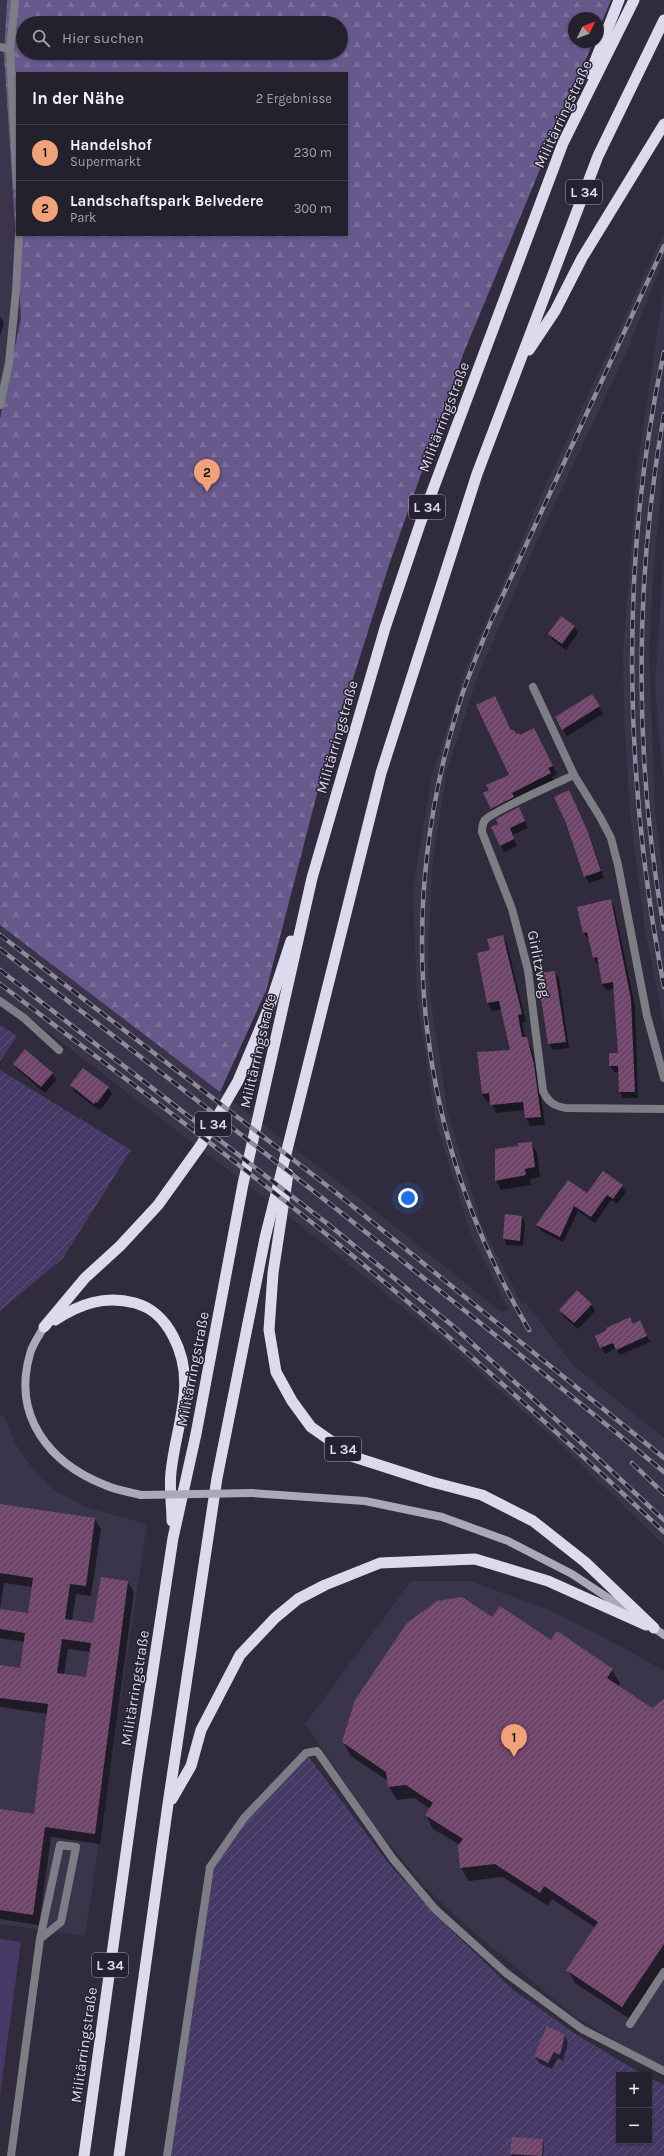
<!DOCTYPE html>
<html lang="de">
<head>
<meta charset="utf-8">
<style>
  :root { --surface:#24212e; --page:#302e3a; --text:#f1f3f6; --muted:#a3a3aa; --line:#413e4a; --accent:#f1a27b }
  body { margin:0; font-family:Karla,sans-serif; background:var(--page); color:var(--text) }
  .controls { position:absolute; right:12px; bottom:12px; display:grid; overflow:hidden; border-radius:0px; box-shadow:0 1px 3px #0004 }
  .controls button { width:36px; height:36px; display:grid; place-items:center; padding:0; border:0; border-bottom:1px solid var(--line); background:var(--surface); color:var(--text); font:20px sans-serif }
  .compass { position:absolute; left:568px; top:12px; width:36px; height:36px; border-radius:50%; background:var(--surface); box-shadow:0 1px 3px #0004; rotate:47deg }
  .you { position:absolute; left:408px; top:1198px; width:14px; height:14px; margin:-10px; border:3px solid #fff; border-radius:50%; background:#1a73e8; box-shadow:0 0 0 6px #1a73e833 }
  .badge { display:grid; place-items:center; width:26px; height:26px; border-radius:50%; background:var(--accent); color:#111; font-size:13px; font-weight:700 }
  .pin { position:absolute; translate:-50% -33px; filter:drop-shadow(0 1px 2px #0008) }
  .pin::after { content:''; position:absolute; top:21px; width:14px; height:12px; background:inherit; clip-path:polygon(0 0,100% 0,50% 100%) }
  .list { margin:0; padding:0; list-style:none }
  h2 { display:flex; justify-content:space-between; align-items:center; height:52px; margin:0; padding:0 16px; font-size:17px }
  h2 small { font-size:13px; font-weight:400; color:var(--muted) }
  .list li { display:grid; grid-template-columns:26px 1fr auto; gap:12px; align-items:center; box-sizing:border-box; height:56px; padding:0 16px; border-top:1px solid var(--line) }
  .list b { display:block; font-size:15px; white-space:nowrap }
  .list p { margin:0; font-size:13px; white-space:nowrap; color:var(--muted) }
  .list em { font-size:13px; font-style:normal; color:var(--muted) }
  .icon { flex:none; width:22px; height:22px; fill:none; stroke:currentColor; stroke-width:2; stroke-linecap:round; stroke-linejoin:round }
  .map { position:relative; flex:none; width:664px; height:2156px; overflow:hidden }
  .search { position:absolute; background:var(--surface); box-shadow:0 1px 3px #0004; left:16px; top:16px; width:332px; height:44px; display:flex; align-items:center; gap:10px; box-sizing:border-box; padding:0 14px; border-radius:22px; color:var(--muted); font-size:15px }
  .panel { position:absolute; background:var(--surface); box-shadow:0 1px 3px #0004; left:16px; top:72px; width:332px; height:164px; border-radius:0px }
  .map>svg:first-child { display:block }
  .built { fill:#3b354c }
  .green { fill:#463965 }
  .forest { fill:url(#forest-firs); fill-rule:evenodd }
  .garden { fill:url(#garden-furrows) }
  .shadow { fill:#0007; fill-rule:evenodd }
  .building { fill:url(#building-hatch); fill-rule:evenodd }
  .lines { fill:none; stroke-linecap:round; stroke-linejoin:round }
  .service { stroke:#7d7d86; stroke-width:8 }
  .minor { stroke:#7d7d86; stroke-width:8 }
  .secondary { stroke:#aaa9b7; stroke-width:8 }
  .trunk { stroke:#dcdaed; stroke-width:11 }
  .rail-casing { stroke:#8e8c99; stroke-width:4.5 }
  .rail { stroke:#262233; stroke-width:3; stroke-dasharray:9; stroke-linecap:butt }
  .secondary-bridge { stroke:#aaa9b7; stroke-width:8 }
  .labels { text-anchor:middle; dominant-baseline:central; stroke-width:3; stroke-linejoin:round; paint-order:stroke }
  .shield { fill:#262233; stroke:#a5a3b0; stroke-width:1 }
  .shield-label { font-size:14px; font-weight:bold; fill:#dcdae5 }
  .street-label { font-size:15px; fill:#dcdae5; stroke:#262233 }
</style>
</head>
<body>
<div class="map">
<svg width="664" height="2156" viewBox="0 0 664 2156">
  <defs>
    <pattern id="forest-firs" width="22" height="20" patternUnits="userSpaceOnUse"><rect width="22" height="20" fill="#67598b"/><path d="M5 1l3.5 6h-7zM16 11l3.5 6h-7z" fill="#7c709b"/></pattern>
    <pattern id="garden-furrows" width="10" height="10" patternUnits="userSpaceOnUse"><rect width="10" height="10" fill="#463965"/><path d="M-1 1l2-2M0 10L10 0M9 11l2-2" fill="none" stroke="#60557b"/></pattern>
    <pattern id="building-hatch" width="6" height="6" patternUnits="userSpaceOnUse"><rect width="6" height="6" fill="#70456a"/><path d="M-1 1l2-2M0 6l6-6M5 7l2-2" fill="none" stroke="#845f7f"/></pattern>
  </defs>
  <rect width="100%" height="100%" fill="#302c3d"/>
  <!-- built -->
  <g class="built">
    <polygon points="0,0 7,0 4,55 21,318 0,419"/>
    <polygon points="664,233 664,258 627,351 533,550 477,678 447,771 432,865 428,966 431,1002 448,1114 482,1226 522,1304 526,1303 573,1365 664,1438 664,1545 561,1445 439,1337 319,1240 0,995 0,925 353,1193 501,1312 509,1310 470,1232 435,1118 417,1000 413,890 432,776 467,665 548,480"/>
    <polygon points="664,288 664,458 653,577 649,651 655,810 664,882 664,1024 645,929 630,814 624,715 623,654 637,468"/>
    <polygon points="664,552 664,785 655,687"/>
    <polygon points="4,1415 16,1445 34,1471 54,1490 88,1508 147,1524 85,1936 0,1924 0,1416"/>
    <polygon points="411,1581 470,1581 549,1610 624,1648 664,1671 664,2066 626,2047 574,2016 464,1924 423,1885 377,1829 305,1724"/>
  </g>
  <!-- green -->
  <polygon class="green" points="0,1939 21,1942 0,2095"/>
  <!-- forest -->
  <path class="forest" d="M7,0h604l-13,31v-13h-24v24h19l-129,310 -75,213 -70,221 -53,205 -46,101 -220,-167v-506l21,-101 -17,-263zM23,23h318v30h-318zM17,73h330v162h-330z"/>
  <!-- garden -->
  <g class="garden">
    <polygon points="0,1025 17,1036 0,1061"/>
    <polygon points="0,1070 131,1150 63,1258 0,1311"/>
    <polygon points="308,1756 389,1864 433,1912 512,1989 577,2035 644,2075 619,2075 619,2141 649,2141 649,2078 664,2084 664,2156 167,2156 210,1867 244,1818"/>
  </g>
  <!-- shadow -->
  <g class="shadow">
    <polygon points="0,316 4,323 0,336"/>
    <polygon points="574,626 578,633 566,650 553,640 549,634"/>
    <polygon points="592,696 603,714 567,736 556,718"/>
    <polygon points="495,697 512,731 516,736 538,737 557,774 552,777 555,782 496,817 484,794 510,775"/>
    <polygon points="572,798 591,839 604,878 589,883 585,876"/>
    <polygon points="522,815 528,828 512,835 517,846 504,852 500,845 499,824"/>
    <polygon points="610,900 614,906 635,1006 638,1098 623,1098 620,1091 619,1072 614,1072 610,1065 619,1054 614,989 606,990 602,984 599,964 597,964 594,958 590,939 588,939 584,933 578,907"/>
    <polygon points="503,936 507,944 526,1022 522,1023 525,1038 531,1046 538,1073 545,1125 530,1126 526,1118 525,1110 496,1113 491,1102 487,1102 482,1094 511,1051 502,1009 492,1011 488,1003 478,954 491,951"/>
    <polygon points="555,972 559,978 569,1048 553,1050 549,1043"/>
    <polygon points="14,1064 52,1073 56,1080 45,1093 18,1070"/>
    <polygon points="71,1085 108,1088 112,1094 101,1109 100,1108 99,1110 75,1092"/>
    <polygon points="532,1143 537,1153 540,1177 530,1179 531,1185 501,1190 496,1180 520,1147"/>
    <polygon points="622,1186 626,1192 617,1204 611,1200 595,1223 578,1211 563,1242 541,1231 537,1225 587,1194"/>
    <polygon points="522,1217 525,1223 523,1246 507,1245 504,1239"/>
    <polygon points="591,1304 595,1311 578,1329 564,1317 561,1310"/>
    <polygon points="633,1325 643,1328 650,1342 620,1355 616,1348 605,1354 596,1337"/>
    <path d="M0,1505l95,14 6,10 -10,67 -15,-2 -4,27 22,3 34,-42 6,10 -34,252 -49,-7 -12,88 -39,-6v-109l35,5 13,-101 -48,-7v-41l21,3 3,-27 -24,-4zM4,1583l28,4 -3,27 -29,-4zM68,1649l23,3 -4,27 -23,-4z"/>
    <polygon points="492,1619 551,1641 612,1670 620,1683 618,1686 652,1709 664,1701 664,1969 630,2019 575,1983 568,1970 596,1928 552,1899 548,1906 503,1877 469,1881 461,1868 460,1845 433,1829 426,1815 430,1809 414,1798 397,1800 389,1787 388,1781 351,1756 343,1742"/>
    <polygon points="564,2035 568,2042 563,2061 558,2058 552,2069 539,2063 535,2056"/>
    <polygon points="513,2138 542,2140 544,2143 543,2156 511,2156"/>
  </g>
  <!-- building -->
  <g class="building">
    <polygon points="561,616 575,626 562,644 548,634"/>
    <polygon points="592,694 600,706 562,730 555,717"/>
    <polygon points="495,696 511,730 514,730 516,734 519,733 520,735 534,728 553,766 548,768 551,773 512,793 514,797 491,809 483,793 489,790 486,785 509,775 476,705"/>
    <polygon points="569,790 588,832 601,871 584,877 566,823 554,797"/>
    <polygon points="519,807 525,821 510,828 514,839 500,846 491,827 498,824 496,819"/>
    <polygon points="611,899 631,999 635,1092 619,1092 618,1066 609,1066 609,1053 618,1053 613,982 602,984 597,957 593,958 587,932 583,933 577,907"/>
    <polygon points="503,935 522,1014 518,1015 522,1037 527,1037 534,1064 541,1117 525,1118 523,1102 490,1105 489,1093 482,1094 477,1052 510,1050 499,1001 487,1003 477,953 490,950 487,939"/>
    <polygon points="555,971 566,1042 548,1044 537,973"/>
    <polygon points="25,1049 53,1073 41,1087 13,1064"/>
    <polygon points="83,1068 109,1087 97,1103 96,1102 94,1104 70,1085"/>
    <polygon points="532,1142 535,1167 525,1169 526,1175 495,1181 495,1149 518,1146 518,1143"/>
    <polygon points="603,1171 623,1185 613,1199 607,1195 591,1217 574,1206 560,1237 536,1225 568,1180 587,1193"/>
    <polygon points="505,1214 522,1216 520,1241 503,1239"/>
    <polygon points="577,1290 592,1304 574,1323 559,1310"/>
    <polygon points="630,1317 633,1324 640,1320 647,1336 616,1350 613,1343 600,1348 595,1336 607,1330 606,1328"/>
    <path d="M0,1504l95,14 -9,68 -16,-2 -5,35 28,4 8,-46 27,4 -33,253 -50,-7 -12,88 -33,-5v-101l34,5 14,-110 -48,-6v-33l20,3 5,-35 -25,-4v-20l28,4 5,-35 -33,-5zM62,1639l29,4 -5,34 -29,-4z"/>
    <polygon points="462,1597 492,1617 500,1606 551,1640 557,1631 613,1669 607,1678 652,1708 664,1699 664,1944 622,2007 566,1970 598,1922 544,1886 540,1893 495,1864 460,1868 458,1846 463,1839 425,1815 433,1803 406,1785 388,1787 386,1772 342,1742 355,1700 407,1623 437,1601"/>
    <polygon points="547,2026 565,2035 560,2055 554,2052 548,2063 534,2056"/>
    <polygon points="512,2137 543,2139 542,2156 510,2154"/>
  </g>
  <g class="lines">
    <!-- service -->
    <g class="service">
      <polyline points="0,47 10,49"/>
      <polygon points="60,1845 76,1847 61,1922 40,1939"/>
      <polyline points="630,2024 664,1972"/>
      <polyline points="167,2156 210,1867 244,1818 306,1753 317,1751 393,1859 435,1909 506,1973 582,2029 664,2071"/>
    </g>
    <!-- minor -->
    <g class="minor">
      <polyline points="15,0 10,49 17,186"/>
      <polyline points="0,405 9,363 16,291 19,235"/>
      <polyline points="533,687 574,775 600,817 611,838 618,865 647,1016 664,1078"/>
      <path d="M574,775c-15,7 -83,37 -89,45 -3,4 -3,8 -3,12l30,77 16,61 15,121c5,11 11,15 23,17l98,1"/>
      <polyline points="0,1001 24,1018 59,1050"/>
      <polyline points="11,2156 40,1939"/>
    </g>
    <!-- secondary -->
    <g class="secondary">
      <path d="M44,1327c-5,9 -12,18 -14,27 -18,62 19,109 75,131 11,5 24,7 36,10"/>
      <polyline points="252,1493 365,1501 442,1517 508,1541 572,1574 637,1617"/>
      <polyline points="650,1625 664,1635"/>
    </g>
    <!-- trunk -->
    <g class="trunk">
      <polyline points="590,74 619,0"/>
      <polyline points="529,350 555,311 582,258 664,124"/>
      <polyline points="288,1174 273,1273 269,1330 276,1372 292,1401 311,1427 354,1457 432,1482 482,1495 533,1521 585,1562 654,1628"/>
      <path d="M55,1320c25,-16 49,-25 80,-17 18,5 29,16 38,33 25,47 3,87 -2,136 -2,16 1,33 1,49"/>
      <polyline points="44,1327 85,1278 120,1246 158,1205 201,1145 238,1081 270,1005 291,941"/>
      <polyline points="172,1799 191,1766 201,1730 240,1655 275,1618 298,1599 325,1585 380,1563 475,1559 548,1581 646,1625"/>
      <polyline points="84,2156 137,1774 173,1538 196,1434 243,1184 312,878 385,628 420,524 563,143 634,0"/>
      <polyline points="119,2156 168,1804 217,1478 265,1238 381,773 477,474 598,156 664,20"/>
    </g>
    <!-- rail casing -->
    <g class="rail-casing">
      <g id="rail">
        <path d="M664,352c-45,209 -40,426 0,635"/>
        <path d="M664,414c-30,169 -30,346 0,515"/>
        <polyline points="0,935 334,1191 664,1458"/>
        <path d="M0,949c224,171 447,344 664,523"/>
        <polyline points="0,970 329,1225 453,1326 572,1434 664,1520"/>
        <path d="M0,984c109,83 220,164 326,250 117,95 229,195 338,298"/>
        <path d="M529,1330c-112,-191 -136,-407 -72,-619 9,-31 22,-61 34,-90l173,-375"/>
        <polyline points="632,1463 664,1494"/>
      </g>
    </g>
    <!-- rail -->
    <use href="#rail" class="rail"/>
    <!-- secondary-bridge -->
    <polyline class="secondary-bridge" points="141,1495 252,1493"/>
  </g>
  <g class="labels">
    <!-- shield labels -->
    <g class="shield">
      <rect x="566" y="180" width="36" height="24" rx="3"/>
      <rect x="409" y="495" width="36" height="24" rx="3"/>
      <rect x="195" y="1112" width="36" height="24" rx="3"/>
      <rect x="325" y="1437" width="36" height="24" rx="3"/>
      <rect x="92" y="1953" width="36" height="24" rx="3"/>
    </g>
    <g class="shield-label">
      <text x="584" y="192">L 34</text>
      <text x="427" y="507">L 34</text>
      <text x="213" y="1124">L 34</text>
      <text x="343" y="1449">L 34</text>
      <text x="110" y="1965">L 34</text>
    </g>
    <!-- street labels -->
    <g class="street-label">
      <text transform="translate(563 114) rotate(-65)">Militärringstraße</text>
      <text transform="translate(444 417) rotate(-69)">Militärringstraße</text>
      <text transform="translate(337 737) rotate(-74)">Militärringstraße</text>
      <text transform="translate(539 964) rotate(79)">Girlitzweg</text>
      <text transform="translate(258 1051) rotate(-77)">Militärringstraße</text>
      <text transform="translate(193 1369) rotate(-79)">Militärringstraße</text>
      <text transform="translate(135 1688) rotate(-81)">Militärringstraße</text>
      <text transform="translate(84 2045) rotate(-82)">Militärringstraße</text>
    </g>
  </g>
</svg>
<div class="controls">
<button>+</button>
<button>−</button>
</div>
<svg class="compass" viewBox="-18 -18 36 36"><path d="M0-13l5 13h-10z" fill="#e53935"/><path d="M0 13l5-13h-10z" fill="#a3a3aa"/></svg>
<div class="you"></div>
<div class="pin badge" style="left:514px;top:1757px">1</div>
<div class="pin badge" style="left:207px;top:492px">2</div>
<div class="search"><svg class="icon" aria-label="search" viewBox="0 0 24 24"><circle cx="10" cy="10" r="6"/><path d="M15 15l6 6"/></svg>Hier suchen</div>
<section class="panel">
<h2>In der Nähe<small>2 Ergebnisse</small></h2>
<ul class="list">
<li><span class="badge">1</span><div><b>Handelshof</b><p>Supermarkt</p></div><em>230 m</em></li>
<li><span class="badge">2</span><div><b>Landschaftspark Belvedere</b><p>Park</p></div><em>300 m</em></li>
</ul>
</section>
</div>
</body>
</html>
